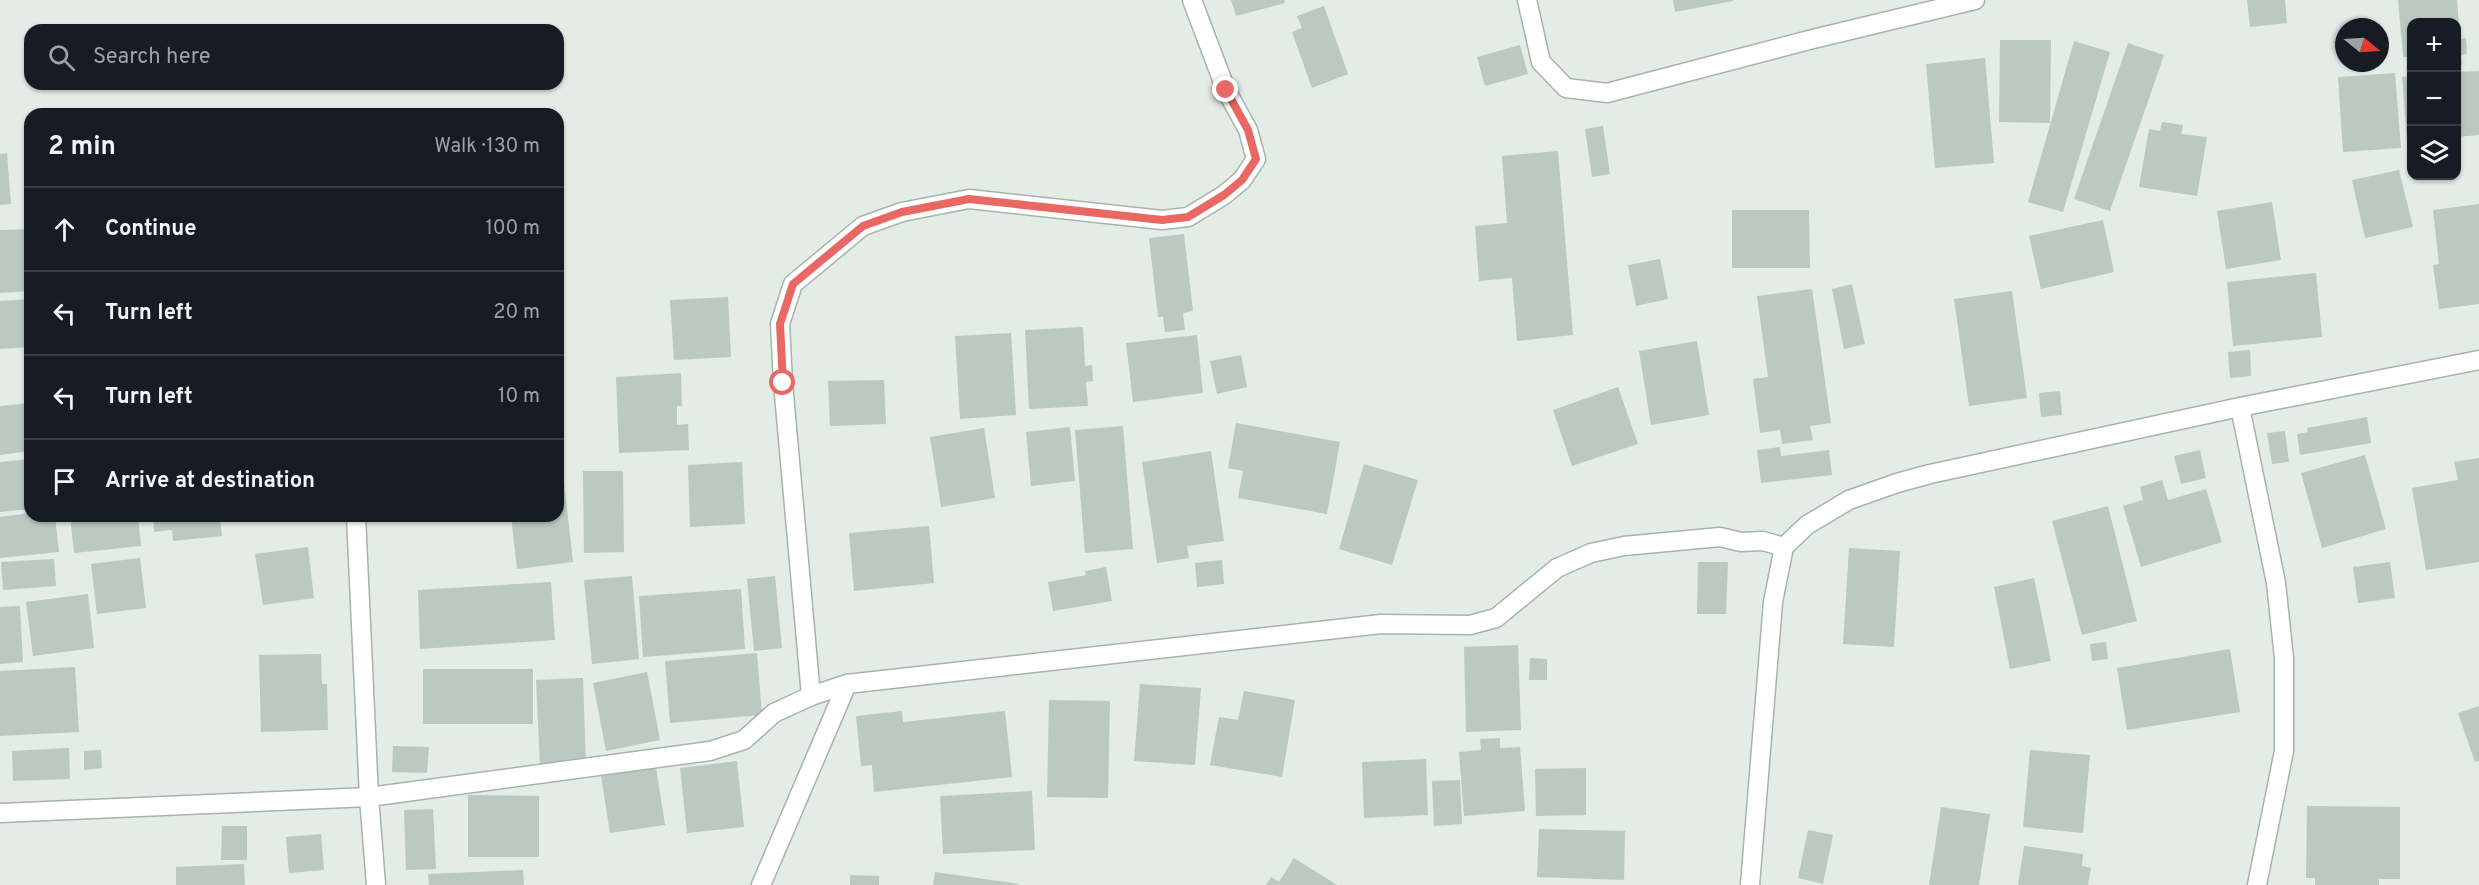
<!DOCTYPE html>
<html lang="en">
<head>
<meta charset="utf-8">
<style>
  :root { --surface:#171b24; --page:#20242c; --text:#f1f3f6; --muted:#9ea1a6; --line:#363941 }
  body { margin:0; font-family:Overpass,sans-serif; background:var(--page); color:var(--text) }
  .controls { position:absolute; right:18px; top:18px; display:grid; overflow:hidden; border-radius:12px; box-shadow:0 2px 4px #0004 }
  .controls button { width:54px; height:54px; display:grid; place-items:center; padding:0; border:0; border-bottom:2px solid var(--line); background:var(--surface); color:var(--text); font:30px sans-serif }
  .compass { position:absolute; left:2335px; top:18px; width:54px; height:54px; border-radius:50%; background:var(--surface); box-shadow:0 2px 4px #0004; rotate:108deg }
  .stop { position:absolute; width:18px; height:18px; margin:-14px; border:4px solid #e96863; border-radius:50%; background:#fff }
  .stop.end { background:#e96863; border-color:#fff; box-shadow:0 2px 6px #0008 }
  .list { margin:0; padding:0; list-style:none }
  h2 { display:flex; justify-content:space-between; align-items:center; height:78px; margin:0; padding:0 24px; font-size:26px }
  h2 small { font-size:20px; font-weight:400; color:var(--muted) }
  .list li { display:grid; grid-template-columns:39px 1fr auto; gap:18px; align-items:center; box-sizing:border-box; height:84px; padding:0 24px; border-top:2px solid var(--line) }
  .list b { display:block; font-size:22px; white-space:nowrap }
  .list em { font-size:20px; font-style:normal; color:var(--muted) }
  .icon { flex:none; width:33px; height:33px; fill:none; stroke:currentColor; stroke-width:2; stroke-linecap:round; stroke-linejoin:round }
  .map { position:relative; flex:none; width:2479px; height:885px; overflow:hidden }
  .search { position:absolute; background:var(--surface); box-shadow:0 2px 4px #0004; left:24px; top:24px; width:540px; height:66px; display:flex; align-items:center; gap:15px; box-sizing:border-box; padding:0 21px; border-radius:18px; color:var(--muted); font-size:22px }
  .panel { position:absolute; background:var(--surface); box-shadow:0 2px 4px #0004; left:24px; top:108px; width:540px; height:414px; border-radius:18px }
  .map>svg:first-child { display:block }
  .building { fill:#bbc9c1 }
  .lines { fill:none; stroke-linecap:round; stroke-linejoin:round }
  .minor-casing { stroke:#a6b4ac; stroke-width:21 }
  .minor { stroke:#fff; stroke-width:18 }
  .route { stroke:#e96863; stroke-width:8 }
</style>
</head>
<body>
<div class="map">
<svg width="2479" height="885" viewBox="0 0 2479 885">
  <rect width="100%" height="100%" fill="#e3ece6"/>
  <!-- building -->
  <g class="building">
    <polygon points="1231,0 1284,0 1285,3 1236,16"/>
    <polygon points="1673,0 1733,0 1733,1 1675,12"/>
    <polygon points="2247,0 2285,0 2287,23 2250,27"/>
    <polygon points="2398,0 2457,0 2460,39 2466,38 2467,54 2461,55 2462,65 2456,66 2456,22 2412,22 2412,57 2403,57"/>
    <polygon points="1324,6 1348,74 1312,88 1292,32 1302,28 1297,16"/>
    <polygon points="2000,40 2051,40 2050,123 1999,122"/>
    <polygon points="2074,41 2110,52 2063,212 2028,202"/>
    <polygon points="2128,43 2164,55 2110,211 2074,199"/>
    <polygon points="1520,45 1528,74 1485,86 1477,57"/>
    <polygon points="1985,58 1994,163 1935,168 1926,64"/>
    <polygon points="2479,71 2479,135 2456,137 2456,72"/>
    <polygon points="2395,73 2401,148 2343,152 2338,77"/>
    <polygon points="2412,76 2412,141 2407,141 2402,77"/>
    <polygon points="2162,122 2183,125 2181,134 2207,137 2197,196 2139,187 2149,129 2160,131"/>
    <polygon points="1603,126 1610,174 1592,177 1585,129"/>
    <polygon points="1558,151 1573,335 1517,341 1512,278 1479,281 1475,226 1507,223 1502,156"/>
    <polygon points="7,153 11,204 0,205 0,154"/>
    <polygon points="2399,170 2413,227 2365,238 2352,180"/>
    <polygon points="2272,202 2281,260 2226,269 2217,211"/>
    <polygon points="2479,204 2479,304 2439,309 2433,265 2439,264 2433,210"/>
    <polygon points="1732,210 1809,210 1810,268 1732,268"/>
    <polygon points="2103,220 2114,272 2041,289 2029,236"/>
    <polygon points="30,229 30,291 0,293 0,230"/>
    <polygon points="1184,234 1193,311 1183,313 1185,330 1165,332 1163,317 1158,317 1149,238"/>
    <polygon points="1660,259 1668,299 1636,306 1628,265"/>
    <polygon points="2316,273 2322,337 2233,346 2227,282"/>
    <polygon points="1852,284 1865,344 1844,349 1832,289"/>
    <polygon points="1812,289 1831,423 1810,426 1813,440 1782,444 1780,430 1760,433 1753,379 1768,377 1757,296"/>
    <polygon points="2012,291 2027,398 1969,406 1954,299"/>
    <polygon points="728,297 731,357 674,360 670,300"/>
    <polygon points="30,299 30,347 0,349 0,301"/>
    <polygon points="1083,327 1085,366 1092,365 1093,381 1086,382 1088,406 1029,409 1025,330"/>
    <polygon points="1011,333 1016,415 960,419 955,336"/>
    <polygon points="1197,335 1203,393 1133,402 1126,343"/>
    <polygon points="1697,341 1709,415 1651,425 1639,351"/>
    <polygon points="2250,350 2251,376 2230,378 2228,352"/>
    <polygon points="1241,355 1247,387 1217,394 1210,361"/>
    <polygon points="681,373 682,406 677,406 677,425 688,424 689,450 619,453 616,377"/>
    <polygon points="884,380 886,424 830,426 828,381"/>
    <polygon points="1618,387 1638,444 1572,466 1553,410"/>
    <polygon points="2060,391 2062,415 2041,417 2039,393"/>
    <polygon points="30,403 30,451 0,455 0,406"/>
    <polygon points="558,409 560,409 563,461 558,461"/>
    <polygon points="2367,417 2371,443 2300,455 2297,434 2308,432 2307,428"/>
    <polygon points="1236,423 1340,442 1327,514 1238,498 1243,471 1228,468"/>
    <polygon points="1123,426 1133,549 1085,553 1075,430"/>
    <polygon points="1070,427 1075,481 1031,486 1026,432"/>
    <polygon points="984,428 995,498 941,507 930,437"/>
    <polygon points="2285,431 2289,462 2272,464 2267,433"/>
    <polygon points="1780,447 1781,456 1829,450 1832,475 1761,483 1757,450"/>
    <polygon points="2200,450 2206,478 2181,484 2174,456"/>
    <polygon points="1211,451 1224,541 1187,546 1189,558 1157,563 1142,462"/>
    <polygon points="2365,455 2386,529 2322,548 2301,473"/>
    <polygon points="2479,458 2479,562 2426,570 2412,488 2458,480 2454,462"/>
    <polygon points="30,459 30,509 0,512 0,462"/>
    <polygon points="742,462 745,524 690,527 688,465"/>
    <polygon points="1364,464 1418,480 1392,565 1339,549"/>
    <polygon points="583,471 623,471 624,552 584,553"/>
    <polygon points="2162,480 2168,500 2206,489 2222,542 2141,567 2123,506 2143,500 2140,487"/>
    <polygon points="564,482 573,562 517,569 511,516 558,516 558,483"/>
    <polygon points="2108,506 2137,621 2082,635 2052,521"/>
    <polygon points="30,513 30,516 55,516 59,552 0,558 0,517"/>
    <polygon points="70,516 138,516 141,546 74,553"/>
    <polygon points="153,516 220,516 222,536 173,541 172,530 154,532"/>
    <polygon points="929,526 934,583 854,591 849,533"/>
    <polygon points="308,547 314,598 263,605 255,554"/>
    <polygon points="1849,548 1900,551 1894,647 1843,644"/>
    <polygon points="140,558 146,608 97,614 91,564"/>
    <polygon points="54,559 56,586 3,590 1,562"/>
    <polygon points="1222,560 1224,584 1197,587 1195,563"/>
    <polygon points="1698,562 1728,562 1726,614 1697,614"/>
    <polygon points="2390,562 2395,598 2358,603 2353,567"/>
    <polygon points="1106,567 1112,601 1053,611 1048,582 1086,575 1085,571"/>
    <polygon points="632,576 639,659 592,664 584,580"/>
    <polygon points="775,576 782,648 754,651 747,579"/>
    <polygon points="2034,578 2051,661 2010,669 1994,587"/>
    <polygon points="551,582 555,640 420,649 418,590"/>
    <polygon points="741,589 745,649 643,657 639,596"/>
    <polygon points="88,594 94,648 33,656 26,602"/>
    <polygon points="20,606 23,662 0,664 0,607"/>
    <polygon points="2106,642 2108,659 2092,661 2090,644"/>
    <polygon points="1518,645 1521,730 1466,732 1464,647"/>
    <polygon points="2230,649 2240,712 2127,730 2117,668"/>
    <polygon points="757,653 762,715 670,723 665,661"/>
    <polygon points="321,654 322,684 327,684 328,730 261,732 259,655"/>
    <polygon points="1530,658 1547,659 1547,680 1529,680"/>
    <polygon points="75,667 79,732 0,736 0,671"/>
    <rect x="423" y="669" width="110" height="55"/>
    <polygon points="647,672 660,740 606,751 593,683"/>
    <polygon points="583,678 586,764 540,766 536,680"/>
    <polygon points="1140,684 1201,688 1195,765 1134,761"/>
    <polygon points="1244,691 1295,700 1282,777 1210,765 1219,717 1238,720"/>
    <polygon points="1049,700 1110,701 1108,798 1047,797"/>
    <polygon points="2479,706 2479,761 2475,762 2458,713"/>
    <polygon points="902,711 903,722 1005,711 1012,777 874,792 872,765 861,766 856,716"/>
    <polygon points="1500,738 1500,748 1520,747 1525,811 1464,816 1459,752 1481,750 1480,739"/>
    <polygon points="393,746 429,747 427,773 392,772"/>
    <polygon points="69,748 70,779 13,781 12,751"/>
    <polygon points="101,750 102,768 84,770 84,751"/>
    <polygon points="2030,750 2090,755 2083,833 2023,827"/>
    <polygon points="1426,759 1428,815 1364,818 1362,762"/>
    <polygon points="737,761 744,827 687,833 680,768"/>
    <polygon points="656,767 665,825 610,833 601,776"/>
    <polygon points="1586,768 1586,815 1536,816 1535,769"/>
    <polygon points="1460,780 1462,824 1434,826 1432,781"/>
    <polygon points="1032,791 1035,850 943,854 940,796"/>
    <polygon points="468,795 539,796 539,857 468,857"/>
    <polygon points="2307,806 2400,807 2400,879 2379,879 2379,885 2315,885 2315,878 2306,878"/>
    <polygon points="1941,807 1990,814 1979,885 1929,885"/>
    <polygon points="433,809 436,869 406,870 404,810"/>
    <polygon points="222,826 247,826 247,860 221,860"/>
    <polygon points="1539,829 1625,831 1624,880 1537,877"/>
    <polygon points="1808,830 1833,835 1823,884 1798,878"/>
    <polygon points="321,834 324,870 289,873 286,837"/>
    <polygon points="2024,846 2083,854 2082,866 2091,868 2088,885 2018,885"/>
    <polygon points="1294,858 1337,885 1266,885 1271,877 1279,882"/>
    <polygon points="244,864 245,885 176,885 176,867"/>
    <polygon points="523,870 524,885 429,885 428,874"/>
    <polygon points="935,872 1019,884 1019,885 933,885"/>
    <polygon points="850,875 879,876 879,885 850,885"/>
  </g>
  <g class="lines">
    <!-- minor casing -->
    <g class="minor-casing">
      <g id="minor">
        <polyline points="1527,0 1541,62 1566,88 1607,93 1813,39 1975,0"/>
        <polyline points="2240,407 2276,583 2284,658 2284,751 2257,885"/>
        <polyline points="356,516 369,797 710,751 744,740 774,713 811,696 847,684 1381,624 1470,625 1496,618 1557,568 1591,553 1624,546 1720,537 1741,542 1763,541 1784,547"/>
        <polyline points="811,696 783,383 780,324 793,284 863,226 902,212 969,199 1162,220 1188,217 1224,195 1242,180 1256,159 1248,130 1226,90 1192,0"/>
        <polyline points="0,813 369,797 376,885"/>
        <polyline points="761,885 847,684"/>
        <polyline points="1750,885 1773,602 1784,547 1807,525 1849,500 1897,483 1930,474 2240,407 2479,360"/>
      </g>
    </g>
    <!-- minor -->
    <use href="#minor" class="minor"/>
  </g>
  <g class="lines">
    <!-- route -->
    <polyline class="route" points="783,383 780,324 793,284 863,226 902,212 969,199 1162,220 1188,217 1224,195 1242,180 1256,159 1248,130 1226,90"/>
  </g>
</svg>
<div class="controls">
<button>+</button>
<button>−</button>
<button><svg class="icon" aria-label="layers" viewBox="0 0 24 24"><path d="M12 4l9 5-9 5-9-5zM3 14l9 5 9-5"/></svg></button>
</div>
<svg class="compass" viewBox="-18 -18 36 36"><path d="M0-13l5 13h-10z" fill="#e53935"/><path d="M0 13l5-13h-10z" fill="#9ea1a6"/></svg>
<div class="stop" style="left:783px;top:383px"></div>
<div class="stop end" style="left:1226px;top:90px"></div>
<div class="search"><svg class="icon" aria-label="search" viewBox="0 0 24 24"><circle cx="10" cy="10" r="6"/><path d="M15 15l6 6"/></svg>Search here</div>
<section class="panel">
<h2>2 min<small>Walk · 130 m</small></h2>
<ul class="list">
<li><svg class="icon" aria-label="ahead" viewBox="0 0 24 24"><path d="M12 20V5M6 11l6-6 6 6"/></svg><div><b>Continue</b></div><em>100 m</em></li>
<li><svg class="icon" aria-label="left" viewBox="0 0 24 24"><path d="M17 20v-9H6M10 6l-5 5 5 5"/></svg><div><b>Turn left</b></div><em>20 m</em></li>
<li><svg class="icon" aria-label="left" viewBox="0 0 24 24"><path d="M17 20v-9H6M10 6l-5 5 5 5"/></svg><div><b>Turn left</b></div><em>10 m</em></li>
<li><svg class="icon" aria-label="arrive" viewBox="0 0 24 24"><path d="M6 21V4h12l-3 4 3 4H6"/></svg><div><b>Arrive at destination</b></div></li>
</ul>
</section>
</div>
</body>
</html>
